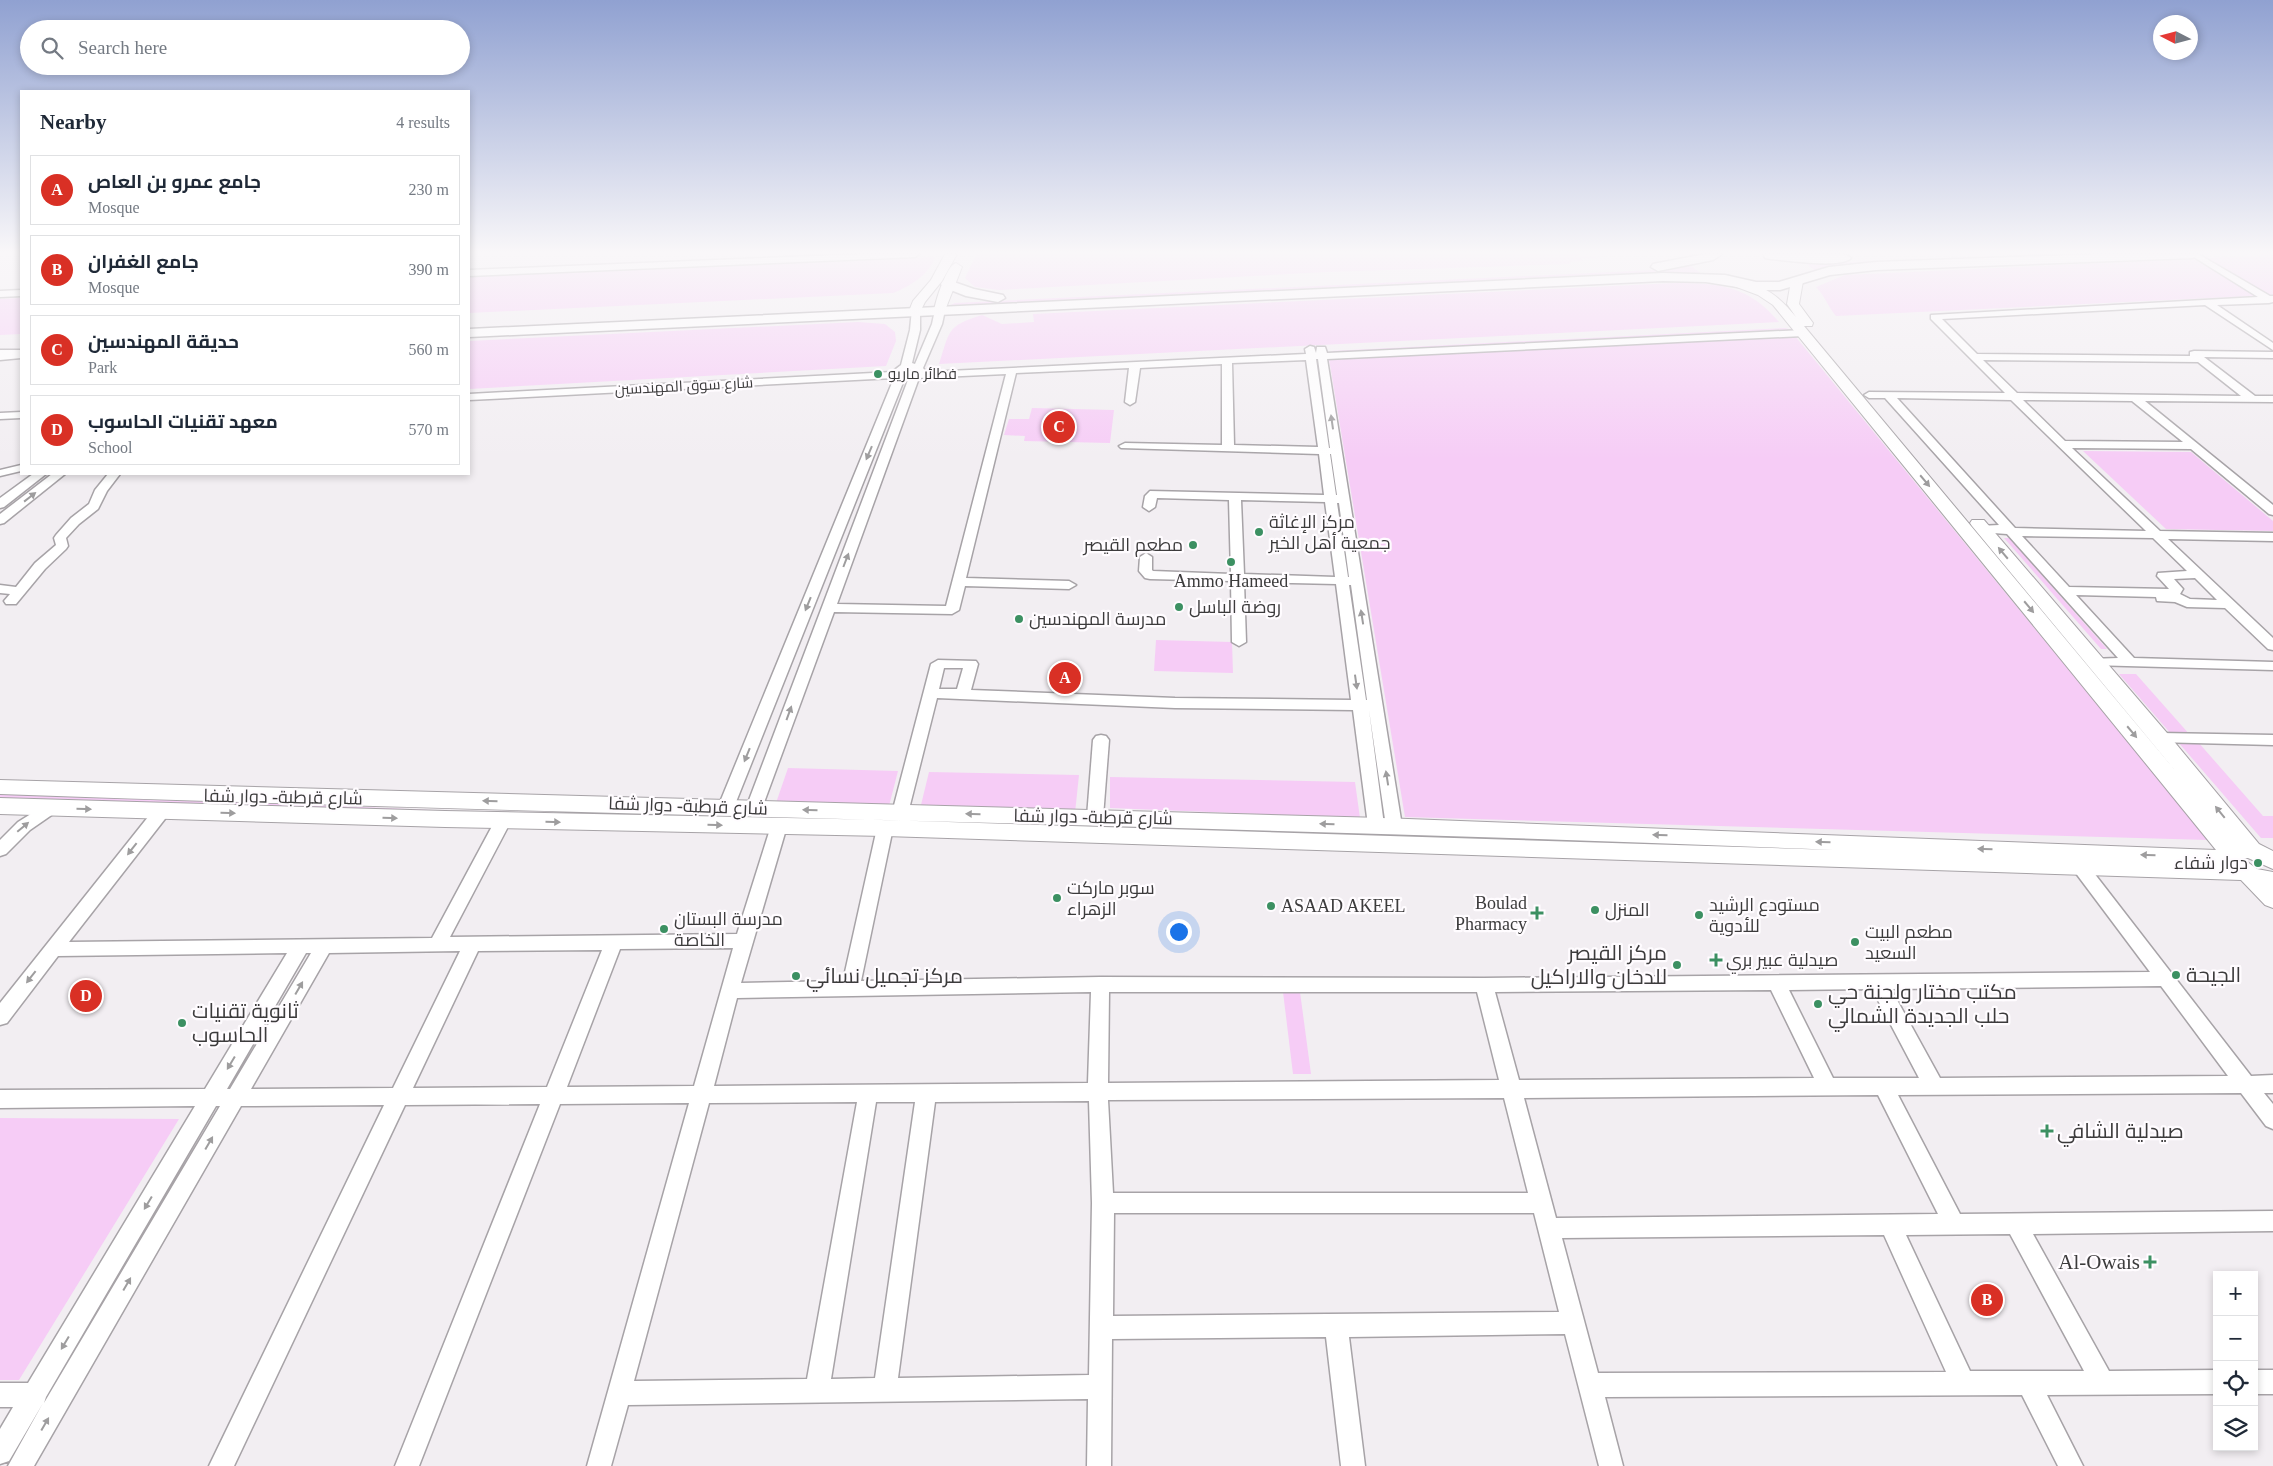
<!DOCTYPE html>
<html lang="en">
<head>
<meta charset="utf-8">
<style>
  :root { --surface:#fff; --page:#f2f2f3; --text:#1f2937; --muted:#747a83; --line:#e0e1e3; --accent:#d93025 }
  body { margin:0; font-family:"Times New Roman",Cairo,serif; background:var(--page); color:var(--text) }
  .controls { position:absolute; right:15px; bottom:15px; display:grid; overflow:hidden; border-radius:0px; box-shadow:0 2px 8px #0003 }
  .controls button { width:45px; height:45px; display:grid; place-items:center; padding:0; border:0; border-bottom:1px solid var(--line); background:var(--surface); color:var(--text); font:25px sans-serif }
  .compass { position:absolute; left:2153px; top:15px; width:45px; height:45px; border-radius:50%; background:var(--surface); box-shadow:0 2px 8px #0003; rotate:276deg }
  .you { position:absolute; left:1178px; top:931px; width:18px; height:18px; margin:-12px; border:4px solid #fff; border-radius:50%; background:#1a73e8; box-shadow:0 0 0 8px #1a73e833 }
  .badge { display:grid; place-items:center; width:32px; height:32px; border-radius:50%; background:var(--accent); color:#fff; font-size:16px; font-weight:700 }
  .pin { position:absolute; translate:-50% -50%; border:2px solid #fff; box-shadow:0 1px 5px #0006 }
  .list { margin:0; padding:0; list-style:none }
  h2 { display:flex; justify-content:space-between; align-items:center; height:65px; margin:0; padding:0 20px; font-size:21px }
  h2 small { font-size:16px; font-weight:400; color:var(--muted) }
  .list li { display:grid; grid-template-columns:32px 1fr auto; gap:15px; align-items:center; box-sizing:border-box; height:70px; margin:0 10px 10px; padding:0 10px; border:1px solid var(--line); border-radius:0px }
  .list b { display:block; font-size:19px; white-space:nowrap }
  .list p { margin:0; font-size:16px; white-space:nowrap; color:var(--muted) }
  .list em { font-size:16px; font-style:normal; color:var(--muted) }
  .icon { flex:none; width:28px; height:28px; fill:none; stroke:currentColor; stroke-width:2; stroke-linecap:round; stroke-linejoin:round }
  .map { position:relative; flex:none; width:2273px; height:1466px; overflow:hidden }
  .search { position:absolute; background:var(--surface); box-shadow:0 2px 8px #0003; left:20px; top:20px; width:450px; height:55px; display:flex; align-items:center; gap:12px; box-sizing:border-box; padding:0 18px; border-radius:28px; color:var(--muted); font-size:19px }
  .panel { position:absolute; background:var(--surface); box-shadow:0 2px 8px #0003; left:20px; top:90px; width:450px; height:385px; border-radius:0px }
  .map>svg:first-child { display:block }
  .green { fill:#f6ccf6 }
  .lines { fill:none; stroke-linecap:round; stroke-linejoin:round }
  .minor-casing { stroke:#a7a3a7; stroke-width:3 }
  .major-casing { stroke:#a7a3a7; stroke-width:2 }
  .highway-casing { stroke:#a7a3a7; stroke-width:3 }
  .minor { fill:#fff; fill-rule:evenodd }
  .major { fill:#fff; fill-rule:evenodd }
  .highway { fill:#fff; fill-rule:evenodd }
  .oneway { fill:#9e9d9e }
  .poi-dot { fill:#3c9062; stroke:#fffcff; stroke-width:2 }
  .labels { text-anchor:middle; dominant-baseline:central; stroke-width:4.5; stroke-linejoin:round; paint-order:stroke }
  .far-poi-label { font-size:15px; fill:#3c3b3c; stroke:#fffcff; text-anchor:start }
  .far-street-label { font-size:15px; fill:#3c3b3c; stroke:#fffcff }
  .poi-label { font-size:18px; fill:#3c3b3c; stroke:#fffcff; text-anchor:start }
  .street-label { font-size:18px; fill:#3c3b3c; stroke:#fffcff }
  .near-poi-label { font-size:21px; fill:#3c3b3c; stroke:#fffcff; text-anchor:start }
</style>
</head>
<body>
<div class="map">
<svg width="2273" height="1466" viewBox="0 0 2273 1466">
  <rect width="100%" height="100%" fill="#f2eef2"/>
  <!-- green -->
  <g class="green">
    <polygon points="1017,254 1577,254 1579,256 1608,257 1581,258 1583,261 1569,262 1571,264 1326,272 999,290 975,287 965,278 976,255"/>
    <polygon points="2063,254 1817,272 1803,261 1830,263"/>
    <path d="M2273,255v40l-437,21c-8,-9 -11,-20 -20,-29l29,-12z"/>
    <path d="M935,257c-6,18 -25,29 -42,36l-424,20v-36z"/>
    <polygon points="1690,265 1704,276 948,306 955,303 1654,270"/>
    <path d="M1675,283c45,0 74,3 104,39l-840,42c11,-33 7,-38 43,-49l20,9 32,-2 -1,-8z"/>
    <polygon points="21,298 21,334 0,335 0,299"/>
    <polygon points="858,322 885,324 895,332 896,341 886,366 469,389 469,341"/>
    <polygon points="1785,328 1792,330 1335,353 1331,351"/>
    <polygon points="1795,336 2208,840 1405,817 1329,359"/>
    <polygon points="1032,408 1114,410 1110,443 1024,441 1025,436 1004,435 1009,419 1029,419"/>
    <polygon points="2083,451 2191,452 2273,521 2273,531 2166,529"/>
    <polygon points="2004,538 2009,538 2107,649 2101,649"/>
    <polygon points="1156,640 1232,642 1233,673 1154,671"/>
    <polygon points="2119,674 2136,674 2190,735 2172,735"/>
    <polygon points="2178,742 2198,742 2263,816 2273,816 2273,838 2261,838"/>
    <polygon points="788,768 898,771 889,806 776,803"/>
    <polygon points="929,772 1079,775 1075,813 920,809"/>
    <polygon points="1110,777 1355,782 1360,818 1110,808"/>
    <polygon points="0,792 432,810 433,812 0,798"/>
    <polygon points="1283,992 1300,992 1311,1074 1293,1074"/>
    <polygon points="0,1118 179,1119 19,1380 0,1380"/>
  </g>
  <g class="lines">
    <!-- minor casing -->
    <g class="minor-casing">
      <g id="minor">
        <polygon points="863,254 919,254 915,257 469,276 469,270"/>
        <path d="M2189,254h9l72,42h3v6l-4,1 -52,2 56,38v7l-68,-45 -263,14 35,35 213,2v-4l4,-1 79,1v6l-69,-1 51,39h18v6l-128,-1 128,104v10l-4,-1 -78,-65 -119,-1 88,83 113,2v8l-105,-2 105,99v12l-5,-1 -43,-41 -38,-1 -12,-5 -18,-1 -1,-4 -80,-2 58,63 139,4v8l-183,-5 -2,-3 2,-3 28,-1 -111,-124 -28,-2 -2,-3 2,-3 20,-1 -114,-127h-16l-5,-3 5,-3 136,1 -74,-74v-4l327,-18zM1983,360l215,2 43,34 -224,-3zM1897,398l114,2 135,131 -131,-3zM2023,400l109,1 51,41 -118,-1zM2022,536l131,2 34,33 -29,2 -1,3 12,13 -100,-2zM2195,578l22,22 -27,-1 -10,-5 3,-5 -9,-10z"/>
        <polygon points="21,290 21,296 0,297 0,291"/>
        <path d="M940,307l5,3 -3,14 -19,44 3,4 380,-18 -1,-5 5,-3 4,1 2,6 1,-6h8l2,6 476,-23 5,3 -5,3 -476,23 75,467 -2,4 -6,2 -6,-2 -2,-4 -17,-116 15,115 -2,4 -6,2 -6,-2 -2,-4 -15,-115 -178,-2 -238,-10 -29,115 -2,4 -6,2 -6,-2 -2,-4 39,-149 7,-4 38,1 2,3 -7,26 204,8 176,2 -15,-116 -92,-2 2,60 -7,4 -7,-4 -1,-61 -81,-2 -5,-1 -6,-7 1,-14 6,-4 6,4v13l1,1 78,3 -2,-74 -72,-2 -2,9 -6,4 -6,-4 2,-11 5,-5 174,4 -5,-41 -198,-6 -2,-2 6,-3 97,2v-81l-82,4 -5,34 -5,3 -5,-3 4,-34 -113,5 -50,205 103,3 7,4 -7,4 -104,-3 -6,24 -7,4 -118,-2 -72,196 -2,4 -6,2 -6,-2 -2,-4 162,-428h-4l-170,427 -2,4 -6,2 -6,-2 -2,-4 176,-429 -425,22v-6l423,-22 9,-7 9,-35 2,-21h6l2,2v19l-8,33 3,1 17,-40 3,-14zM1316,359h2l12,89h-1zM1306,360l12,87 -84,-2 -2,-82zM909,369l6,3 -6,2 -6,-2zM1006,374l-60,232 -109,-2 82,-226zM1330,454h1l6,41h-1zM1241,500l84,2 10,75 -91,-3zM1337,503h2l10,74h-1zM1349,585h2l16,115h-1zM944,668h19l-6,21h-18z"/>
        <polygon points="21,412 21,418 0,419 0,413"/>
        <polygon points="21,465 21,471 0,476 0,470"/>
        <polygon points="33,474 46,474 4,507 0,508 0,498"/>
        <polygon points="52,474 65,474 4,523 0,524 0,514"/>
        <polygon points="108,474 120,474 107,491 98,509 79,524 66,538 68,546 66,549 45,569 16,604 6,604 4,601 10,594 0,593 0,585 16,587 35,563 56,545 54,538 56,535 71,518 89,504 95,490"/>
        <polygon points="2160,733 2273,735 2273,745 2155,742 2152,738 2155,734"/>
        <polygon points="1101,735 1106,736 1109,740 1103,817 1101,821 1095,823 1089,821 1087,817 1093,740 1096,736"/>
        <polygon points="50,802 56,804 58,808 56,812 30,830 6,854 0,856 0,840 18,822"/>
        <path d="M162,805l6,2 2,4 -2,4 -99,127 363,-4 65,-121 6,-2 6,2 2,4 -61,116 287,-3 34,-108 2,-4 6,-2 6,2 2,4 -46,157 102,-2 34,-153 2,-4 6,-2 6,2 2,4 -32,153 239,-4 384,1 666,-6 -75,-100 -2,-4 2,-4 6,-2 6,2 164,212 22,-1v18h-9l9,11v25l-7,-3 -25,-33 -343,2 62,119 313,-3v20l-240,3 76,137 108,-1v24l-170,1 36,71h-25l-36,-71 -417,2 18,69h-24l-34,-132 -216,3 16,129h-24l-15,-129 -214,2 -1,127h-24l1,-67 -460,6 -17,61h-24l102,-363 -129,1 -141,362h-24l145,-362 -135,1 -171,361h-25l175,-361 -143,1 -207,360h-26l35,-63 -34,58 -9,3v-35l13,-22h-13v-24h28l167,-277 -195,2v-18l205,-1 82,-136 -229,3 -51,67 -7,2v-22l156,-196zM733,948l-39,138 -127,1 53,-138zM602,950l-55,137 -134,1 65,-137zM460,951l-67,137 -142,1 78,-136zM306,953h5l-81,136h-3zM2161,986l67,90 -288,2 -49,-89zM1872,989l47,89h-86l-44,-88zM1771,990l43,88 -295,2 -24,-88zM1091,992l-3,91 -374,3 23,-88zM1109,992h368l22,88 -391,3zM1878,1095l60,119 -382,4 -32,-120zM1504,1098l24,95h-415l-5,-93zM1089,1101l3,102 -3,172 -191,3 37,-276zM857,1102l-50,277 -173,2 75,-278zM876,1102h39l-40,276 -44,1zM216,1106h4l-176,297 2,-6zM1114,1213h420l25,99 -446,4zM2010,1234l74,137h-114l-64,-136zM1884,1235l62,137 -348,1 -36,-135z"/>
        <rect x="2254" y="1370" width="19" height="24"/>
      </g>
    </g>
    <!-- major casing -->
    <g class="major-casing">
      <g id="major">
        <polygon points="945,254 957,254 942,281 925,302 919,314 911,314 909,311 913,301 931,280"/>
        <path d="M956,263l6,4 -18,46h-8l-2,-3c2,-10 12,-44 22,-47z"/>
        <path d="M1797,277l6,4 -4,23 14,19 -1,3h-8l374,448 -206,-248 -2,-3 2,-3h12l183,213 92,111 14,7v18l-25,-11h-6l15,11 16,3v36l-8,-3 -24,-25 -1356,-44 -440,-9 -445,-13v-16l445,13 440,9 949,30c-611,-25 -1223,-34 -1834,-56v-14l1382,38 834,32 -443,-545 -15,-10 -24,-9 -2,-3 6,-4c27,7 41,17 58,38l-9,-13 4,-23z"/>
      </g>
    </g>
    <!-- highway casing -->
    <g class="highway-casing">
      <g id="highway">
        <polygon points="1705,254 1722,254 1713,260 1658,271 1651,267 1653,264"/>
        <path d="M1764,254h80l7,4c-10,11 -66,2 -81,1l-5,-1z"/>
        <polygon points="2099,254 2200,254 2193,258 1876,270 1830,275 1780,290 1756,290 1706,282 1663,281 469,337 469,329 1663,273 1725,275 1756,282 1779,282 1829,267 1876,262"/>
        <polygon points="948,280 974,289 1003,295 1005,298 998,302 966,296 943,287 941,284 943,281"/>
        <polygon points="0,350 21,350 21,358 0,360"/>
      </g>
    </g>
    <!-- minor -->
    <use href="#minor" class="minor"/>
    <!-- major -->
    <use href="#major" class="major"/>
    <!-- highway -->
    <use href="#highway" class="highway"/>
  </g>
  <!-- one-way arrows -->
  <defs><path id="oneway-solid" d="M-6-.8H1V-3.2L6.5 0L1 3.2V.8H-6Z" transform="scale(1.25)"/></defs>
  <g class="oneway">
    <use href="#oneway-solid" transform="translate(1332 422) rotate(-98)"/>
    <use href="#oneway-solid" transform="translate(869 453) rotate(113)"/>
    <use href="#oneway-solid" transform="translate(1925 481) rotate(50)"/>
    <use href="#oneway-solid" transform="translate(30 497) rotate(-38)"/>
    <use href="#oneway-solid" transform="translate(2003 553) rotate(-130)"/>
    <use href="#oneway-solid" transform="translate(846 560) rotate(-69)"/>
    <use href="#oneway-solid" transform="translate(808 604) rotate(112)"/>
    <use href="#oneway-solid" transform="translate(2029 607) rotate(50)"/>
    <use href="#oneway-solid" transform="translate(1362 617) rotate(-99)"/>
    <use href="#oneway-solid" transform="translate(1356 682) rotate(82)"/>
    <use href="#oneway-solid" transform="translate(789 713) rotate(-70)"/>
    <use href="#oneway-solid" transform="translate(2132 732) rotate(50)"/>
    <use href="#oneway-solid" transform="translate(747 755) rotate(112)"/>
    <use href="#oneway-solid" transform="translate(1387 778) rotate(-99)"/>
    <use href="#oneway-solid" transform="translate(490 801) rotate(-179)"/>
    <use href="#oneway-solid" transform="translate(84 809) rotate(1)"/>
    <use href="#oneway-solid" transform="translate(810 810) rotate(-178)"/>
    <use href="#oneway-solid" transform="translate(2220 812) rotate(-129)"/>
    <use href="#oneway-solid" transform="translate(228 813) rotate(2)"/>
    <use href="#oneway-solid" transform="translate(973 814) rotate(-179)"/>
    <use href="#oneway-solid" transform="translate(390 818) rotate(2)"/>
    <use href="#oneway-solid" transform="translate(553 822) rotate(1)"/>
    <use href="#oneway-solid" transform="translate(1327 824) rotate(-178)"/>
    <use href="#oneway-solid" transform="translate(715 825) rotate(1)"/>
    <use href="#oneway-solid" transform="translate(23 827) rotate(-40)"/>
    <use href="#oneway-solid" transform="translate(1660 835) rotate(-178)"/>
    <use href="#oneway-solid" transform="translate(1823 842) rotate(-178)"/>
    <use href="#oneway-solid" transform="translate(132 849) rotate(128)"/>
    <use href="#oneway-solid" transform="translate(1985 849) rotate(-178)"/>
    <use href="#oneway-solid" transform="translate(2148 855) rotate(-178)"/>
    <use href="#oneway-solid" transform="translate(31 977) rotate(128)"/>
    <use href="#oneway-solid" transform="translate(299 988) rotate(-60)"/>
    <use href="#oneway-solid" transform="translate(231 1063) rotate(121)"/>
    <use href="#oneway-solid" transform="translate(209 1143) rotate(-60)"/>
    <use href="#oneway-solid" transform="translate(148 1203) rotate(121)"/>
    <use href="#oneway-solid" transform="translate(127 1284) rotate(-60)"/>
    <use href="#oneway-solid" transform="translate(65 1343) rotate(121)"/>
    <use href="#oneway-solid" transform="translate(45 1424) rotate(-60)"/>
  </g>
  <!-- sky -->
  <linearGradient id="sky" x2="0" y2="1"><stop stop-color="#90a1d1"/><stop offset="0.55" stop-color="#f9f7f9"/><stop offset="1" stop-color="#f9f7f9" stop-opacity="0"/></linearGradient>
  <rect width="2273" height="459" fill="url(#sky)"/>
  <!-- markers -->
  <g class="poi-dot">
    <circle cx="878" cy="374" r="5"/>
    <circle cx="1259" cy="532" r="5"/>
    <circle cx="1193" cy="545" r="5"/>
    <circle cx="1231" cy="562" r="5"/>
    <circle cx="1179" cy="607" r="5"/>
    <circle cx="1019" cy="619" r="5"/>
    <circle cx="2258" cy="863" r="5"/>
    <circle cx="1057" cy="898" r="5"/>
    <circle cx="1271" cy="906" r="5"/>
    <circle cx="1595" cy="910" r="5"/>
    <path d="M1534.5 905.5h5v5h5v5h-5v5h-5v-5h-5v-5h5z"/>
    <circle cx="1699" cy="915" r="5"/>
    <circle cx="664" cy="929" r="5"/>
    <circle cx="1855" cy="942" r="5"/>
    <path d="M1713.5 952.5h5v5h5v5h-5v5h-5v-5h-5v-5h5z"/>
    <circle cx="1677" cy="965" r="5"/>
    <circle cx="2176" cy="975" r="5"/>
    <circle cx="796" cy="976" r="5"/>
    <circle cx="1818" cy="1004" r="5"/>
    <circle cx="182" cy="1023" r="5"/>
    <path d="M2044.5 1123.5h5v5h5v5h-5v5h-5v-5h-5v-5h5z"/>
    <path d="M2147.5 1254.5h5v5h5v5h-5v5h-5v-5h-5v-5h5z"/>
  </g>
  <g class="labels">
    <!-- far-poi labels -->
    <g class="far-poi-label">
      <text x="888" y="374">فطائر ماريو</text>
    </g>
    <!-- far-street labels -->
    <g class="far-street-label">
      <text transform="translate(684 386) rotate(-3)">شارع سوق المهندسين</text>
    </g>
    <!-- poi labels -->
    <g class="poi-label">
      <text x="1269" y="522">مركز الإغاثة<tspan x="1269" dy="21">جمعية أهل الخير</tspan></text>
      <text x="1183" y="545" text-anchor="end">مطعم القيصر</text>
      <text x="1231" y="581" text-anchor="middle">Ammo Hameed</text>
      <text x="1189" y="607">روضة الباسل</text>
      <text x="1029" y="619">مدرسة المهندسين</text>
      <text x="2248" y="863" text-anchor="end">دوار شفاء</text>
      <text x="1067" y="888">سوبر ماركت<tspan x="1067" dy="21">الزهراء</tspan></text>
      <text x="1527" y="903" text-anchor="end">Boulad<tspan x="1527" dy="21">Pharmacy</tspan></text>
      <text x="1709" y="905">مستودع الرشيد<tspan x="1709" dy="21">للأدوية</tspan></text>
      <text x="1281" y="906">ASAAD AKEEL</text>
      <text x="1605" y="910">المنزل</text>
      <text x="674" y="919">مدرسة البستان<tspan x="674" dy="21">الخاصة</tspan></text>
      <text x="1865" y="932">مطعم البيت<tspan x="1865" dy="21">السعيد</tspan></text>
      <text x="1726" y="960">صيدلية عبير بري</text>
    </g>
    <!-- street labels -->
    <g class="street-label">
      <text transform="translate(283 797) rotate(1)">شارع قرطبة- دوار شفا</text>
      <text transform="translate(688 806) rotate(2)">شارع قرطبة- دوار شفا</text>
      <text transform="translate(1093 817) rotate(1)">شارع قرطبة- دوار شفا</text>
    </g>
    <!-- near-poi labels -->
    <g class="near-poi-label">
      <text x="1667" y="953" text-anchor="end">مركز القيصر<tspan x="1667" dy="24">للدخان والاراكيل</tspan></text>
      <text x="2186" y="975">الجيحة</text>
      <text x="806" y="976">مركز تجميل نسائي</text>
      <text x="1828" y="992">مكتب مختار ولجنة حي<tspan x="1828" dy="24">حلب الجديدة الشمالي</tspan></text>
      <text x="192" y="1011">ثانوية تقنيات<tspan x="192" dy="24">الحاسوب</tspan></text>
      <text x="2057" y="1131">صيدلية الشافي</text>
      <text x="2140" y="1262" text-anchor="end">Al-Owais</text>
    </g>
  </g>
</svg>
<div class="controls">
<button>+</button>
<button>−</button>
<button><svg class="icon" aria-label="locate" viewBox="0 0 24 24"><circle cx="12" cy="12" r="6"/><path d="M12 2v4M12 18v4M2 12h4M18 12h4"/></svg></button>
<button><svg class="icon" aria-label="layers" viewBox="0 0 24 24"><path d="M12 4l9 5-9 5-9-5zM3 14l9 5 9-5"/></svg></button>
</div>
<svg class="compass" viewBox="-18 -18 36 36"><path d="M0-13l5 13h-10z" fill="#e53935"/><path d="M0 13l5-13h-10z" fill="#747a83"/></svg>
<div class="you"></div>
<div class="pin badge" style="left:1065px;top:678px">A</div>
<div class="pin badge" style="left:1987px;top:1300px">B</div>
<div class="pin badge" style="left:1059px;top:427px">C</div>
<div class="pin badge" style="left:86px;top:996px">D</div>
<div class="search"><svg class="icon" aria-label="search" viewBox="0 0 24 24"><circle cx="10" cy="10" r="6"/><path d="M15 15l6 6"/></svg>Search here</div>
<section class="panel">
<h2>Nearby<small>4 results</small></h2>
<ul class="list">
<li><span class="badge">A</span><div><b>جامع عمرو بن العاص</b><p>Mosque</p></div><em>230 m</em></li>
<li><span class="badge">B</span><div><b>جامع الغفران</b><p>Mosque</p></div><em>390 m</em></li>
<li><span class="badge">C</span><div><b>حديقة المهندسين</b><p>Park</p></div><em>560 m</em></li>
<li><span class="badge">D</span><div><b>معهد تقنيات الحاسوب</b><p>School</p></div><em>570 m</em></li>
</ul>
</section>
</div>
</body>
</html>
